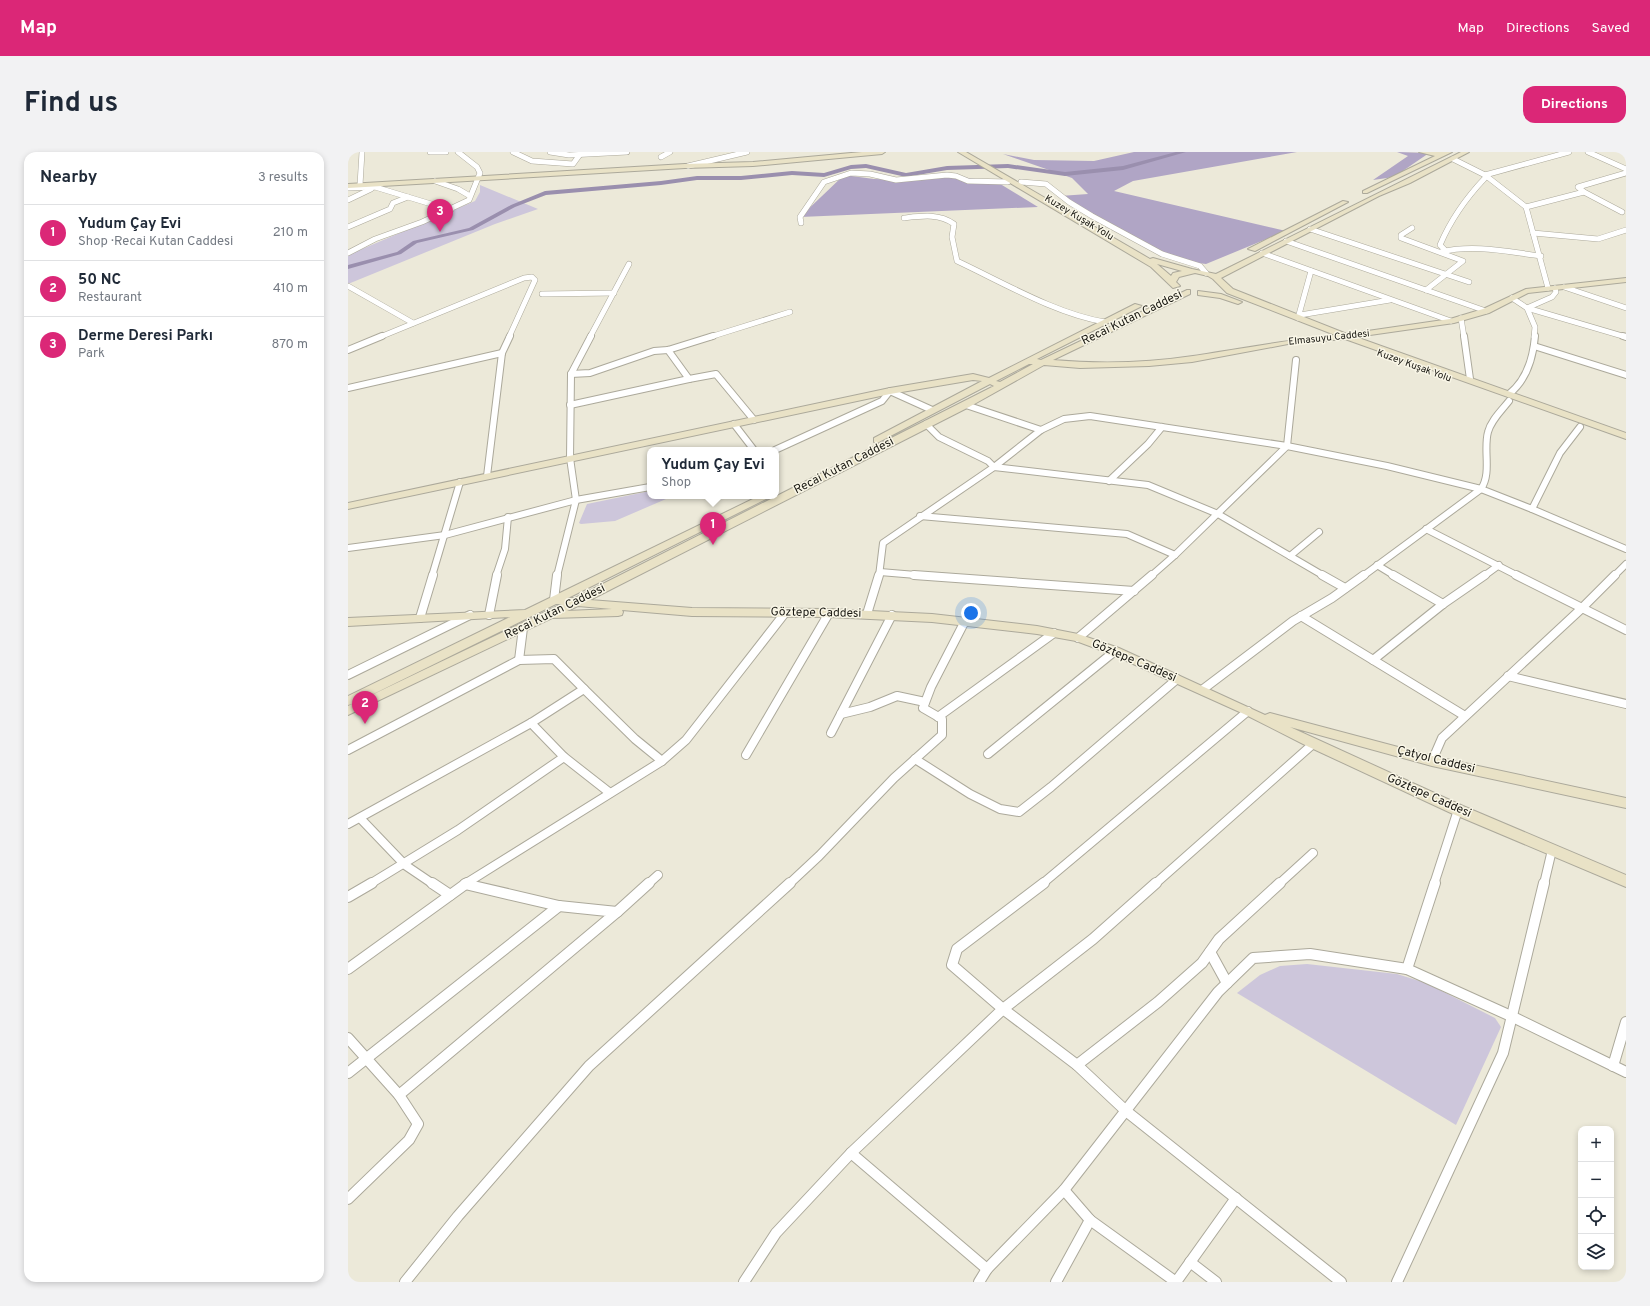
<!DOCTYPE html>
<html lang="en">
<head>
<meta charset="utf-8">
<style>
  :root { --surface:#fff; --page:#f2f2f3; --text:#1f2937; --muted:#747a83; --line:#e0e1e3; --accent:#db2777 }
  body { margin:0; font-family:Overpass,sans-serif; background:var(--page); color:var(--text) }
  .controls { position:absolute; right:12px; bottom:12px; display:grid; overflow:hidden; border-radius:8px; box-shadow:0 2px 6px #0003 }
  .controls button { width:36px; height:36px; display:grid; place-items:center; padding:0; border:0; border-bottom:1px solid var(--line); background:var(--surface); color:var(--text); font:20px sans-serif }
  .you { position:absolute; left:623px; top:461px; width:14px; height:14px; margin:-10px; border:3px solid #fff; border-radius:50%; background:#1a73e8; box-shadow:0 0 0 6px #1a73e833 }
  .badge { display:grid; place-items:center; width:26px; height:26px; border-radius:50%; background:var(--accent); color:#fff; font-size:13px; font-weight:700 }
  .pin { position:absolute; translate:-50% -33px; filter:drop-shadow(0 1px 2px #0008) }
  .pin::after { content:''; position:absolute; top:21px; width:14px; height:12px; background:inherit; clip-path:polygon(0 0,100% 0,50% 100%) }
  .popup { position:absolute; left:299px; top:295px; width:132px; height:52px; box-sizing:border-box; display:grid; place-content:center; border-radius:8px; background:var(--surface); filter:drop-shadow(0 1px 3px #0005); font-size:13px; white-space:nowrap; color:var(--muted) }
  .popup b { font-size:15px; color:var(--text) }
  .popup::after { content:''; position:absolute; left:50%; top:100%; margin-left:-8px; border:8px solid transparent; border-top-color:var(--surface) }
  .list { margin:0; padding:0; list-style:none }
  h2 { display:flex; justify-content:space-between; align-items:center; height:52px; margin:0; padding:0 16px; font-size:17px }
  h2 small { font-size:13px; font-weight:400; color:var(--muted) }
  .list li { display:grid; grid-template-columns:26px 1fr auto; gap:12px; align-items:center; box-sizing:border-box; height:56px; padding:0 16px; border-top:1px solid var(--line) }
  .list b { display:block; font-size:15px; white-space:nowrap }
  .list p { margin:0; font-size:13px; white-space:nowrap; color:var(--muted) }
  .list em { font-size:13px; font-style:normal; color:var(--muted) }
  .icon { flex:none; width:22px; height:22px; fill:none; stroke:currentColor; stroke-width:2; stroke-linecap:round; stroke-linejoin:round }
  .map { position:relative; flex:none; width:1278px; height:1130px; overflow:hidden; border-radius:12px }
  header { display:flex; align-items:center; gap:24px; box-sizing:border-box; height:56px; padding:0 20px; background:var(--accent); color:#fff }
  header strong { font-size:19px }
  nav { display:flex; gap:22px; margin-inline-start:auto; font-size:14px }
  .intro { display:flex; align-items:center; justify-content:space-between; box-sizing:border-box; height:96px; padding:0 24px }
  h1 { margin:0; font-size:28px }
  .button { padding:10px 18px; border-radius:12px; background:var(--accent); color:#fff; font-size:14px; font-weight:700 }
  main { display:flex; gap:24px; padding:0 24px }
  aside { flex:1; background:var(--surface); border-radius:12px; box-shadow:0 2px 6px #0003 }
  .map>svg:first-child { display:block }
  .green { fill:#cdc6db }
  .forest { fill:#b0a5c5 }
  .lines { fill:none; stroke-linecap:round; stroke-linejoin:round }
  .canal { fill:#9a8fae; fill-rule:evenodd }
  .street-far3-casing { stroke:#aca99b; stroke-width:6 }
  .street-far2-casing { stroke:#aca99b; stroke-width:8 }
  .street-far1-casing { stroke:#aca99b; stroke-width:10 }
  .street-casing { stroke:#aca99b; stroke-width:12 }
  .secondary-casing { stroke:#aca99b; stroke-width:2 }
  .street-far3 { stroke:#fff; stroke-width:5 }
  .street-far2 { stroke:#fff; stroke-width:6 }
  .street-far1 { stroke:#fff; stroke-width:8 }
  .street { stroke:#fff; stroke-width:10 }
  .secondary { fill:#e9e2c6; fill-rule:evenodd }
  .labels { text-anchor:middle; dominant-baseline:central; stroke-width:3; stroke-linejoin:round; paint-order:stroke }
  .far-street-label { font-size:10px; fill:#181711; stroke:#f9f6e7 }
  .street-label { font-size:12px; fill:#181711; stroke:#f9f6e7 }
</style>
</head>
<body>
<header>
<strong>Map</strong>
<nav><a>Map</a><a>Directions</a><a>Saved</a></nav>
</header>
<div class="intro"><h1>Find us</h1><a class="button">Directions</a></div>
<main>
<aside>
<h2>Nearby<small>3 results</small></h2>
<ul class="list">
<li><span class="badge">1</span><div><b>Yudum Çay Evi</b><p>Shop · Recai Kutan Caddesi</p></div><em>210 m</em></li>
<li><span class="badge">2</span><div><b>50 NC</b><p>Restaurant</p></div><em>410 m</em></li>
<li><span class="badge">3</span><div><b>Derme Deresi Parkı</b><p>Park</p></div><em>870 m</em></li>
</ul>
</aside>
<div class="map">
<svg width="1278" height="1130" viewBox="0 0 1278 1130">
  <rect width="100%" height="100%" fill="#ece9d9"/>
  <!-- green -->
  <g class="green">
    <polygon points="132,33 190,57 147,72 0,132 0,103 127,49 132,40"/>
    <polygon points="302,339 302,344 325,344 267,369 233,372 231,371 239,352"/>
    <polygon points="959,812 1049,822 1078,831 1147,866 1153,875 1108,973 889,841 912,823 932,814"/>
  </g>
  <!-- forest -->
  <g class="forest">
    <polygon points="786,0 949,0 785,29 766,39 938,79 858,112 827,108 712,44 740,42 724,26 655,2 686,8 746,9"/>
    <polygon points="1049,0 1081,1 1046,25 1025,28 1060,4"/>
    <polygon points="496,23 526,27 559,28 599,23 649,30 690,55 452,65"/>
  </g>
  <g class="lines">
    <!-- canal -->
    <polygon class="canal" points="828,0 838,0 775,18 717,24 660,16 599,18 558,25 518,16 503,17 476,25 444,23 393,28 349,28 313,33 198,43 167,55 125,78 69,91 53,102 0,117 0,113 49,100 65,89 121,76 163,53 197,39 313,29 349,24 393,24 444,19 476,21 503,13 518,12 558,21 599,14 660,12 717,20 775,14"/>
    <!-- street-far3 casing -->
    <g class="street-far3-casing">
      <g id="street-far3">
        <polyline points="82,0 98,0"/>
        <polyline points="165,0 184,9 225,12 233,1"/>
        <polyline points="202,0 221,3 279,0"/>
        <polyline points="1240,0 1278,17"/>
        <polyline points="313,5 322,0"/>
        <polyline points="340,14 399,0"/>
        <polyline points="1137,23 1178,55 1200,136"/>
        <polyline points="1137,23 1221,0"/>
        <polyline points="87,29 110,37 122,44"/>
        <polyline points="673,30 698,32 721,50 744,64 814,102 852,114 858,121"/>
        <polyline points="12,33 14,0"/>
        <polyline points="0,36 27,35 60,45"/>
        <polyline points="1236,40 1230,35 1278,21"/>
        <polyline points="0,48 23,37"/>
        <polyline points="1178,55 1236,40 1274,60"/>
        <path d="M556,66c17,-2 35,-5 50,6l-2,13 5,24c45,21 99,53 148,61"/>
        <polyline points="453,71 452,65 476,30 503,21 522,22 548,28 599,23 608,24 620,29 660,30"/>
        <polyline points="0,75 42,57 45,51 60,45 103,58"/>
        <polyline points="1064,76 1053,83 1053,86 1115,109 1078,138"/>
        <polyline points="962,77 1121,130"/>
        <polyline points="1185,81 1250,87 1278,78"/>
        <polyline points="938,89 1138,159"/>
        <path d="M1098,99l-6,-6c11,-26 26,-47 45,-67v-3l-32,-16"/>
        <path d="M1093,100c33,-8 67,0 100,4"/>
        <polyline points="0,101 27,87 74,70 121,48 132,21 129,15 110,0"/>
        <polyline points="914,101 1103,169"/>
        <polyline points="0,134 65,171"/>
        <polyline points="1216,135 1278,156"/>
        <polyline points="194,142 266,141"/>
        <polyline points="1164,146 1179,156 1278,185"/>
        <polyline points="952,163 1042,148"/>
        <polyline points="950,166 963,119"/>
        <polyline points="1113,166 1116,185"/>
        <polyline points="32,185 176,126 184,125 187,128 161,185"/>
        <polyline points="242,185 281,112"/>
        <polyline points="362,185 442,160"/>
        <polyline points="1186,185 1187,175 1179,156 1204,145 1208,140 1207,136"/>
      </g>
    </g>
    <!-- street-far2 casing -->
    <g class="street-far2-casing">
      <g id="street-far2">
        <polyline points="1116,184 1122,227"/>
        <polyline points="1275,184 1278,185"/>
        <polyline points="1186,194 1278,223"/>
        <polyline points="0,198 34,184"/>
        <polyline points="320,198 341,227 368,222 406,268"/>
        <polyline points="223,222 242,221 306,199 320,198 365,184"/>
        <polyline points="0,236 154,201"/>
        <path d="M1161,242c18,-14 24,-35 26,-58"/>
        <polyline points="222,253 341,227"/>
        <polyline points="386,272 406,298"/>
        <polyline points="578,272 591,285 640,309 646,315 693,278 618,253"/>
        <polyline points="693,278 716,267 742,264 939,294 1039,314 1133,337 1184,357 1212,301 1232,275"/>
        <polyline points="427,298 534,249 542,239 584,258"/>
        <polyline points="139,324 154,201 162,184"/>
        <polyline points="761,329 800,292 814,275"/>
        <polyline points="1184,357 1278,397"/>
        <polyline points="572,364 779,382 827,403"/>
        <polyline points="1078,377 1170,424"/>
        <polyline points="0,396 97,383 228,348 302,335"/>
        <polyline points="942,404 971,380"/>
        <polyline points="1029,413 1047,424"/>
        <polyline points="532,420 580,424"/>
        <polyline points="84,424 112,330"/>
        <polyline points="148,424 157,397 160,365"/>
        <polyline points="209,424 228,348 222,306 223,222 243,184"/>
        <polyline points="531,424 535,391 646,315 800,333 870,362 976,424"/>
        <polyline points="803,424 827,403 939,294 948,208"/>
        <path d="M1015,424l118,-87c11,-16 2,-39 7,-57 3,-12 14,-22 21,-31"/>
        <polyline points="1136,424 1151,413"/>
        <polyline points="1266,424 1278,412"/>
      </g>
    </g>
    <!-- street-far1 casing -->
    <g class="street-far1-casing">
      <g id="street-far1">
        <polyline points="566,423 786,439"/>
        <polyline points="974,423 997,436"/>
        <polyline points="1045,423 1095,452"/>
        <polyline points="1168,423 1278,478"/>
        <polyline points="206,448 209,423"/>
        <polyline points="519,462 531,423"/>
        <polyline points="141,463 149,423"/>
        <polyline points="953,464 1117,564"/>
        <polyline points="72,466 85,423"/>
        <polyline points="730,486 804,423"/>
        <polyline points="171,508 175,476"/>
        <polyline points="1025,508 1095,452 1137,423"/>
        <polyline points="0,523 122,463"/>
        <polyline points="1160,524 1278,552"/>
        <polyline points="236,537 287,587 314,609"/>
        <polyline points="854,538 945,469 984,446 1016,423"/>
        <polyline points="493,562 522,555 549,544 577,550"/>
        <polyline points="590,565 706,481"/>
        <polyline points="183,571 216,605"/>
        <polyline points="483,581 544,463"/>
        <polyline points="0,598 171,508 206,507 236,537 183,571 0,672"/>
        <polyline points="640,602 767,499"/>
        <polyline points="398,603 481,461"/>
        <polyline points="567,607 622,642 652,657 671,660 703,635 829,527"/>
        <polyline points="1084,609 1094,586 1233,457 1267,423"/>
        <polyline points="12,666 57,713 85,732"/>
        <polyline points="22,732 110,678 216,605 262,641"/>
        <polyline points="117,732 314,609 338,588 437,461"/>
        <polyline points="300,732 310,723"/>
        <polyline points="441,732 471,704 546,626 594,583 594,567 575,556 583,535 617,469"/>
        <polyline points="694,732 900,559"/>
        <polyline points="807,732 965,592"/>
        <polyline points="931,732 965,701"/>
        <polyline points="1086,732 1110,658"/>
        <polyline points="1196,732 1204,698"/>
      </g>
    </g>
    <!-- street casing -->
    <g class="street-casing">
      <g id="street">
        <polyline points="84,731 102,743"/>
        <polyline points="808,731 745,787 655,857 729,913 778,959 993,1130"/>
        <polyline points="0,745 24,731"/>
        <polyline points="269,760 301,731"/>
        <polyline points="862,800 879,831"/>
        <polyline points="0,817 119,731"/>
        <polyline points="1059,817 1087,731"/>
        <polyline points="0,886 51,943"/>
        <polyline points="729,913 810,850 854,811 871,787 932,731"/>
        <polyline points="1265,914 1278,870"/>
        <polyline points="0,921 211,754"/>
        <polyline points="503,1001 639,1117"/>
        <polyline points="716,1038 742,1068 828,1130 888,1046"/>
        <polyline points="0,1047 61,988 70,972 51,943 269,760 211,754 117,732"/>
        <polyline points="842,1110 868,1130"/>
        <polyline points="57,1130 110,1064 241,914 442,731"/>
        <polyline points="396,1130 428,1081 503,1001 655,857 604,813 609,797 696,731"/>
        <polyline points="631,1130 639,1117 716,1038 870,840 905,806 962,802 1059,817 1165,865 1278,920"/>
        <polyline points="708,1130 742,1068"/>
        <polyline points="1049,1130 1155,901 1196,731"/>
      </g>
    </g>
    <!-- secondary casing -->
    <g class="secondary-casing">
      <g id="secondary">
        <polygon points="514,0 537,0 534,2 405,14 337,16 0,36 0,32 337,12 405,10"/>
        <path d="M610,0h8l184,107 3,-1 39,11 24,5 245,-122h8l-59,31 -31,13 -158,82 12,11 114,45 103,-15 33,-10 43,-20 100,-11v4l-98,11 -39,20 -35,10 -98,14 270,96v6l-281,-100 -57,5 -96,18 -43,4 -69,2 -36,-3 -75,42 -379,193 102,8 137,1 103,5 105,12 41,8 41,14 146,67 5,-2 162,43 194,42v10l-194,-42 -142,-39 173,79 163,69v12l-173,-73 -144,-67 -65,-33 -133,-60 -35,-13 -39,-7 -105,-12 -103,-5 -137,-1 -70,-6 1,2 -1,3 -4,1 -66,2 -204,97v-9l4,-2 -4,1v-9l162,-79 -162,9v-8l177,-8 234,-114h13l-204,102h7l419,-212 -4,-2 -113,59 -3,-1v-4l108,-57 -9,-1 -83,14 -542,115v-6l542,-115 83,-14 16,4 146,-74 7,2 -105,53 4,1 146,-70h3v4l-137,66c46,4 94,3 140,-4 47,-7 94,-16 142,-21l-108,-42 -14,-14 -5,-3 -13,-3 -16,4 -3,5 4,4 -7,2 -22,-21zM809,112l25,7 -9,2 -2,3zM681,212h4l-33,18 -4,-1zM208,452h6l-205,98zM230,454l34,3 -45,2z"/>
        <polygon points="1071,0 1104,0 1019,41 1015,41 1015,39 1087,4"/>
        <polygon points="995,49 1000,50 907,99 900,97"/>
        <polygon points="850,139 873,142 894,150 890,152 872,146 850,143"/>
      </g>
    </g>
    <!-- street-far3 -->
    <use href="#street-far3" class="street-far3"/>
    <!-- street-far2 -->
    <use href="#street-far2" class="street-far2"/>
    <!-- street-far1 -->
    <use href="#street-far1" class="street-far1"/>
    <!-- street -->
    <use href="#street" class="street"/>
    <!-- secondary -->
    <use href="#secondary" class="secondary"/>
  </g>
  <g class="labels">
    <!-- far-street labels -->
    <g class="far-street-label">
      <text transform="translate(731 66) rotate(31)">Kuzey Kuşak Yolu</text>
      <text transform="translate(981 186) rotate(-6)">Elmasuyu Caddesi</text>
      <text transform="translate(1066 214) rotate(20)">Kuzey Kuşak Yolu</text>
    </g>
    <!-- street labels -->
    <g class="street-label">
      <text transform="translate(784 166) rotate(-26)">Recai Kutan Caddesi</text>
      <text transform="translate(496 314) rotate(-27)">Recai Kutan Caddesi</text>
      <text transform="translate(207 460) rotate(-26)">Recai Kutan Caddesi</text>
      <text transform="translate(468 461) rotate(1)">Göztepe Caddesi</text>
      <text transform="translate(786 509) rotate(23)">Göztepe Caddesi</text>
      <text transform="translate(1088 608) rotate(14)">Çatyol Caddesi</text>
      <text transform="translate(1081 644) rotate(24)">Göztepe Caddesi</text>
    </g>
  </g>
</svg>
<div class="controls">
<button>+</button>
<button>−</button>
<button><svg class="icon" aria-label="locate" viewBox="0 0 24 24"><circle cx="12" cy="12" r="6"/><path d="M12 2v4M12 18v4M2 12h4M18 12h4"/></svg></button>
<button><svg class="icon" aria-label="layers" viewBox="0 0 24 24"><path d="M12 4l9 5-9 5-9-5zM3 14l9 5 9-5"/></svg></button>
</div>
<div class="you"></div>
<div class="pin badge" style="left:365px;top:393px">1</div>
<div class="popup"><b>Yudum Çay Evi</b>Shop</div>
<div class="pin badge" style="left:17px;top:572px">2</div>
<div class="pin badge" style="left:92px;top:80px">3</div>
</div>
</main>
</body>
</html>
